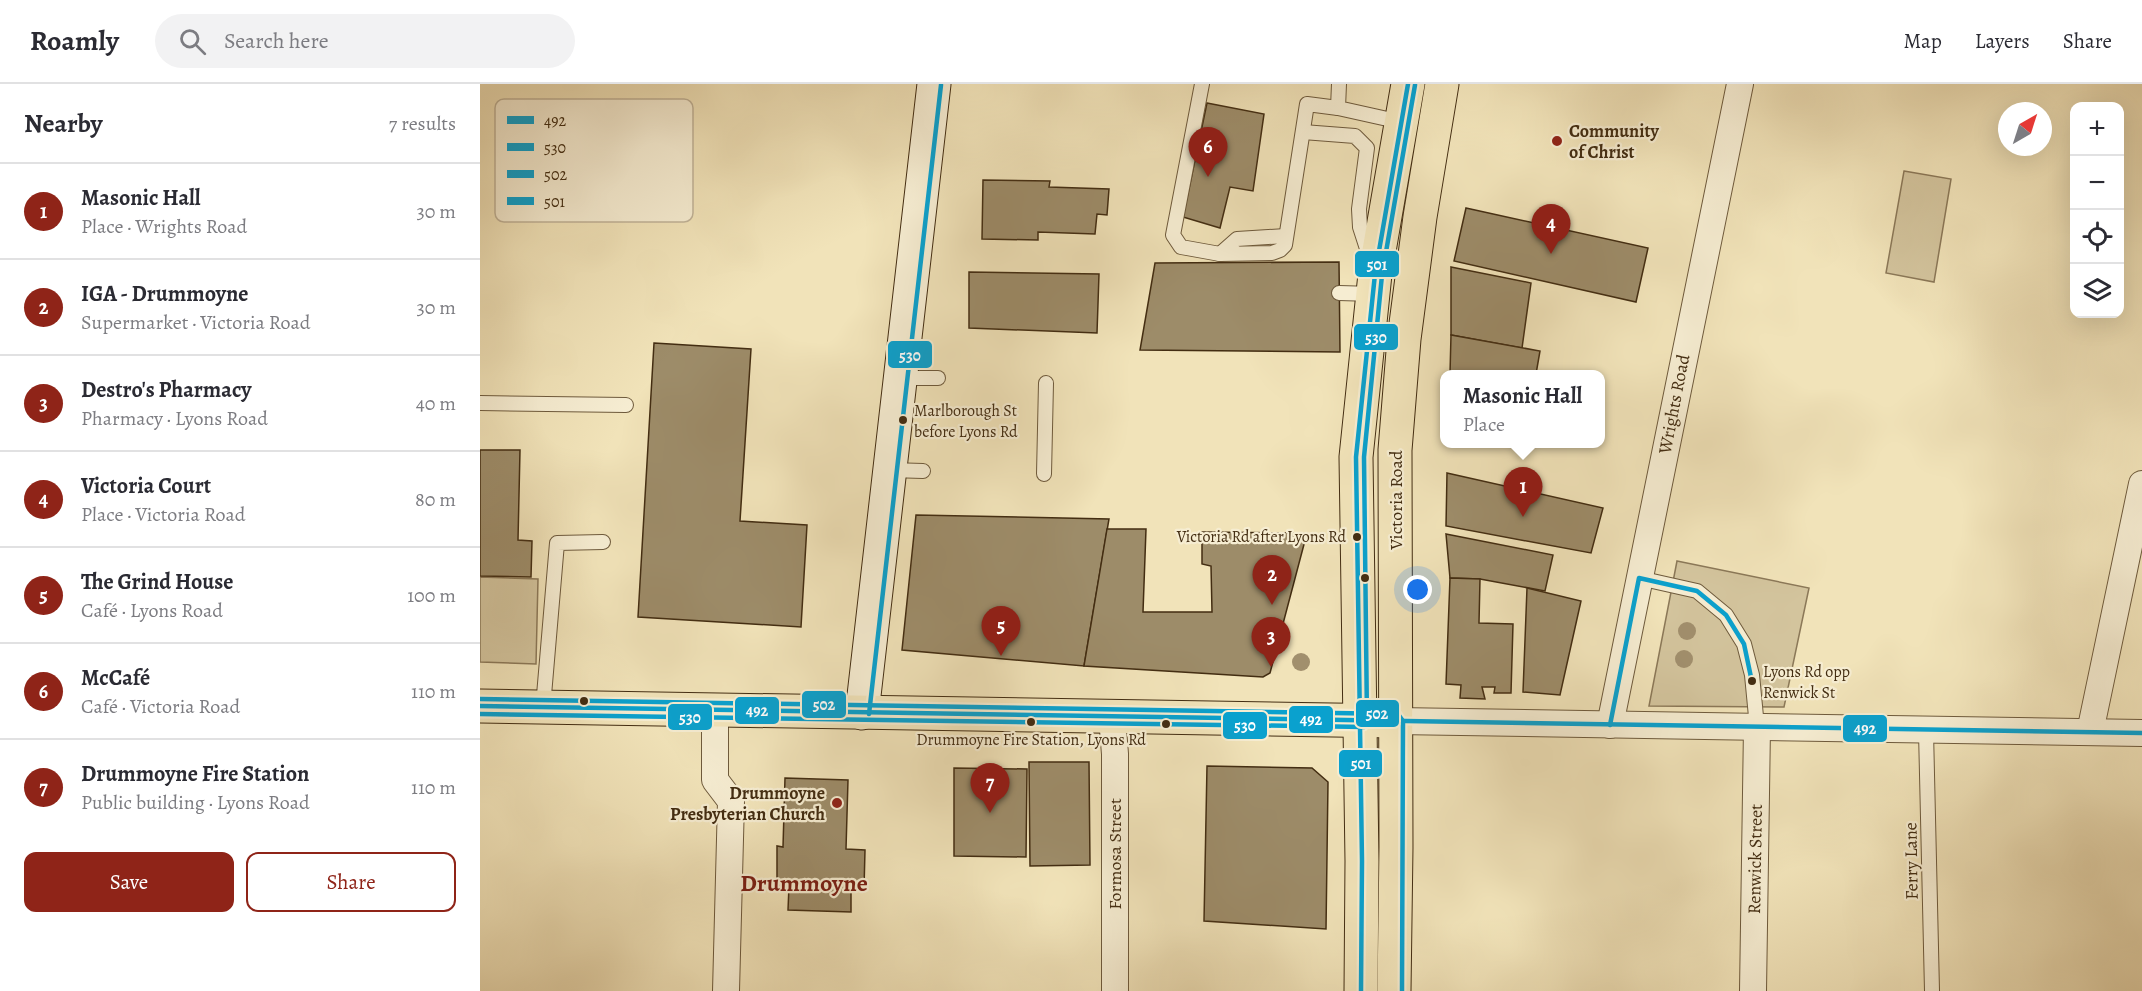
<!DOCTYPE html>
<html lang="en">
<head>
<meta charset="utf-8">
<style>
  :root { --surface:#fff; --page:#f2f2f3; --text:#2b2b33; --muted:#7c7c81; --line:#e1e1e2; --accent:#8f2418 }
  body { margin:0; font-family:Alegreya,serif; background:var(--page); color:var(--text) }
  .controls { position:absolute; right:18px; top:18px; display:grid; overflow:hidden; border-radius:12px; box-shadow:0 6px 24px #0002 }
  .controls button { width:54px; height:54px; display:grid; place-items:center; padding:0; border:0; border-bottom:2px solid var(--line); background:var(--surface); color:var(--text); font:30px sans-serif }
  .compass { position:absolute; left:1518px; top:18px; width:54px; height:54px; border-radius:50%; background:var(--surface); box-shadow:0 6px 24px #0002; rotate:39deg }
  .you { position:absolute; left:938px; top:506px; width:21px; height:21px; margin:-15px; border:4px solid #fff; border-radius:50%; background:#1a73e8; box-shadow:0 0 0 9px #1a73e833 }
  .badge { display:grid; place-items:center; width:39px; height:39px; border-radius:50%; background:var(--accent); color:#fff; font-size:20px; font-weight:700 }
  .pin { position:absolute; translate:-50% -50px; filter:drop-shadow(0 2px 3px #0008) }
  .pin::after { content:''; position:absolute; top:32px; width:21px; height:18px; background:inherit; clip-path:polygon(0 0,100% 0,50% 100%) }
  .popup { position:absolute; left:960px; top:286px; width:165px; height:78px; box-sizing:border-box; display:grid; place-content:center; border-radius:12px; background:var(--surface); filter:drop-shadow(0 2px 4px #0005); font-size:20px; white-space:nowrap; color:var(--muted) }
  .popup b { font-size:22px; color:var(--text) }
  .popup::after { content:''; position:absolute; left:50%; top:100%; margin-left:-12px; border:12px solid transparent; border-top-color:var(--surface) }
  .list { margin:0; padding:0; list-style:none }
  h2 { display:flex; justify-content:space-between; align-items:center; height:78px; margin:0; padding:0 24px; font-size:26px }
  h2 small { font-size:20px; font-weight:400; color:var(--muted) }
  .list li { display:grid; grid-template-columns:39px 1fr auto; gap:18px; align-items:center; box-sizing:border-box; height:96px; padding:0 24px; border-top:2px solid var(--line) }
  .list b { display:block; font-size:22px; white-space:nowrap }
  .list p { margin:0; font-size:20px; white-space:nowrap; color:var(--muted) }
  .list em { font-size:20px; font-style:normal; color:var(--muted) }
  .actions { display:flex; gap:12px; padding:18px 24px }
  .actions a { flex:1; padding:14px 0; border:2px solid var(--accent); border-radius:12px; text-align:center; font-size:21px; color:var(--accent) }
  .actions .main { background:var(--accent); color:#fff }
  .icon { flex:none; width:33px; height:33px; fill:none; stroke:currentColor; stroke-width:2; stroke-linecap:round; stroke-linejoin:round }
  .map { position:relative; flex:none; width:1662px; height:907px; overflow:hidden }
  header { display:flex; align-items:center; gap:36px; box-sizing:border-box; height:84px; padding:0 30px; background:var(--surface); border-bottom:2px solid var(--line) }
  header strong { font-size:28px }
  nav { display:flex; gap:33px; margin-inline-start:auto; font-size:21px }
  .search { width:420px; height:54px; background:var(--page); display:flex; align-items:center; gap:15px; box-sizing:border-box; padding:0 21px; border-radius:33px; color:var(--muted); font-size:22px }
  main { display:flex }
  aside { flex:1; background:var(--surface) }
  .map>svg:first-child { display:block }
  .green { fill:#d3c49d; stroke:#8b7858; stroke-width:1.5 }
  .building { fill:#9d8c69; stroke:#432d12; stroke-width:1.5 }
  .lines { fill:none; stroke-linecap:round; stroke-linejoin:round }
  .lane-casing { stroke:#6e5a3c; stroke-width:16 }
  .street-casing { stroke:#6e5a3c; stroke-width:28 }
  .secondary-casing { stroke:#432d12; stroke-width:35 }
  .primary-casing { stroke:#432d12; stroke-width:35 }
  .highway-casing { stroke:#432d12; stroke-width:35 }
  .lane { stroke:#f6edd2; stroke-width:14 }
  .street { stroke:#f6edd2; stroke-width:26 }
  .secondary { stroke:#f6edd2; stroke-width:33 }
  .primary { stroke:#f1e3b9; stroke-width:33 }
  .highway { stroke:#f1e3b9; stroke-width:33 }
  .bus-1-casing { stroke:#f6edd2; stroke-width:9 }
  .bus-2-casing { stroke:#f6edd2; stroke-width:9 }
  .bus-3-casing { stroke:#f6edd2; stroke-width:9 }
  .bus-4-casing { stroke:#f6edd2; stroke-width:9 }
  .bus-1 { stroke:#0aa1ce; stroke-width:4.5 }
  .bus-2 { stroke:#0aa1ce; stroke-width:4.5 }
  .bus-3 { stroke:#0aa1ce; stroke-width:4.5 }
  .bus-4 { stroke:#0aa1ce; stroke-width:4.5 }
  .tree { fill:#a18f6d }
  .poi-dot { fill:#8f2418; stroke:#f6edd2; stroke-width:2 }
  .bus-dot { fill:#432d12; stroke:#f6edd2; stroke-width:2 }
  .labels { text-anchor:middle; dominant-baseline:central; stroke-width:4.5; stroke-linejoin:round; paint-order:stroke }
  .bus-label { font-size:16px; fill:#432d12; stroke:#f6edd2; text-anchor:start }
  .poi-label { font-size:18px; font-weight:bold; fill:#432d12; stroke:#f6edd2; text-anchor:start }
  .street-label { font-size:18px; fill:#432d12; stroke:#f6edd2 }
  .district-label { font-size:24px; font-weight:bold; fill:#7a1f14; stroke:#f6edd2 }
  .key { fill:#f6edd2; stroke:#c0b398; stroke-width:1.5 }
  .key-label { font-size:16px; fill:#432d12 }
  .line-badge { stroke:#f6edd2; stroke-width:2 }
  .badge-label { font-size:16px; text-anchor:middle; font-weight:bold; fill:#fff }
</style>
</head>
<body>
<header>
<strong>Roamly</strong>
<div class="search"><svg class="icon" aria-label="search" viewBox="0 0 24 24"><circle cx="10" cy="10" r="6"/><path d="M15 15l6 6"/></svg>Search here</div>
<nav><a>Map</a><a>Layers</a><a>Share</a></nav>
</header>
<main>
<aside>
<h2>Nearby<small>7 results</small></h2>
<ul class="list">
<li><span class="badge">1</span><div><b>Masonic Hall</b><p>Place · Wrights Road</p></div><em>30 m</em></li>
<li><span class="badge">2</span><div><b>IGA - Drummoyne</b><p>Supermarket · Victoria Road</p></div><em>30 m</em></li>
<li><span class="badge">3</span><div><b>Destro's Pharmacy</b><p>Pharmacy · Lyons Road</p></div><em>40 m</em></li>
<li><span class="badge">4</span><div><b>Victoria Court</b><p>Place · Victoria Road</p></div><em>80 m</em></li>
<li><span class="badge">5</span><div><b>The Grind House</b><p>Café · Lyons Road</p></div><em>100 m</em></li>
<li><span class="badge">6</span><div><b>McCafé</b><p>Café · Victoria Road</p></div><em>110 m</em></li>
<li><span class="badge">7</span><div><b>Drummoyne Fire Station</b><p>Public building · Lyons Road</p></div><em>110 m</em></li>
</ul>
<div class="actions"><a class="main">Save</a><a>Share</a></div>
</aside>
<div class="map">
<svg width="1662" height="907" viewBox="0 0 1662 907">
  <rect width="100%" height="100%" fill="#f1e3b9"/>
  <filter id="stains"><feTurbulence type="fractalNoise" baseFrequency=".00333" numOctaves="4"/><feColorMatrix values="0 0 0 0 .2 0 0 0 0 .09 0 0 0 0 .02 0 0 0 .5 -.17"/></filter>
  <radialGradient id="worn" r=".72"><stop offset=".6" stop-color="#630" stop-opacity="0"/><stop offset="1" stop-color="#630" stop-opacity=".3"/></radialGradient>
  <!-- green -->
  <g class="green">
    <polygon points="1424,87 1471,95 1454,198 1406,189"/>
    <polygon points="1197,477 1329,504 1304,623 1169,622"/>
    <polygon points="0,493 58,495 56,580 0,578"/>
  </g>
  <!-- building -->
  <g class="building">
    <polygon points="727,19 784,30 773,107 750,103 740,144 703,133"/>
    <polygon points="503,96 570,97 569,103 629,105 627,131 617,130 615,150 558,148 558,156 502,155"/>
    <polygon points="986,124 1168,164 1156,218 974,177"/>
    <polygon points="859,178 860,268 660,266 675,179"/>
    <polygon points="971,183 1051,199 1042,264 971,251"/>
    <polygon points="489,188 619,190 617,249 489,244"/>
    <polygon points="971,251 1060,267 1056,290 970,290"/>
    <polygon points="174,259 271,265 260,437 327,441 321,543 158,533"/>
    <polygon points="0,366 40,366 38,456 52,457 51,493 0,492"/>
    <polygon points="967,389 1123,424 1111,469 966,442"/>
    <polygon points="436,431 629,435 604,582 422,566"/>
    <polygon points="627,445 666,445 663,528 732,528 731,482 722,480 722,448 827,449 790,589 783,593 604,582"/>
    <polygon points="966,450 1073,471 1065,507 1000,495 970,494"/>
    <polygon points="970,494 1000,495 999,539 1033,540 1031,609 1014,609 1015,603 1002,603 1005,615 980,614 981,601 966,600"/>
    <polygon points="1047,504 1101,517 1080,611 1043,608"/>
    <polygon points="549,678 609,678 610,781 550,782"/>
    <polygon points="727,682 832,684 848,698 846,845 724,837"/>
    <polygon points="474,684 547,685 546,773 474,772"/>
    <polygon points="305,694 368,696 366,765 385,766 384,805 371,805 371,828 308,826 309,802 297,802 297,762 303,763"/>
  </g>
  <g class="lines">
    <!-- lane casing -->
    <g class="lane-casing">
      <g id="lane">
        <polyline points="722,0 693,151 701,163 740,170 792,169 800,166 805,161 827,20 858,24"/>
        <polyline points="859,0 858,24 921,38"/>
        <polyline points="823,48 875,52 887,64 879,125 880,143 890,174"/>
        <polyline points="740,170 757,155 806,152"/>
        <polyline points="859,209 893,210"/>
        <polyline points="421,294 458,294"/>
        <polyline points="0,319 146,321"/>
        <polyline points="410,386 443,387"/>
        <polyline points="564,390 566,299"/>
        <polyline points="1159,494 1217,507 1246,531 1264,560 1272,591 1277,643"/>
        <polyline points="63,623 77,459 123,458"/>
        <polyline points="1446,647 1452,907"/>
      </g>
    </g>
    <!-- street casing -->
    <g class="street-casing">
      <g id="street">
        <polyline points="235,626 235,696 251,717 246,907"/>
        <polyline points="632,633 635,670 635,907"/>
        <polyline points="916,637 1662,649"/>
        <polyline points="1130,641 1260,0"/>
        <polyline points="1610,648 1662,400"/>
        <polyline points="1273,907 1277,643"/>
      </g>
    </g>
    <!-- secondary casing -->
    <g class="secondary-casing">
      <polyline id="secondary" points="382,629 454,0"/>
    </g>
    <!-- primary casing -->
    <g class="primary-casing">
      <polyline id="primary" points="0,622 916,637"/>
    </g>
    <!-- highway casing -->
    <g class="highway-casing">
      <g id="highway">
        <polyline points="881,907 882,777 876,373 895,190 928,0"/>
        <polyline points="914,907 916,763 915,366 924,255 940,133 962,0"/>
      </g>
    </g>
    <!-- lane -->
    <use href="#lane" class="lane"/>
    <!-- street -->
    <use href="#street" class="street"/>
    <!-- secondary -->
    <use href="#secondary" class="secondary"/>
    <!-- primary -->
    <use href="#primary" class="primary"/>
    <!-- highway -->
    <use href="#highway" class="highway"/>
    <!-- bus-1 casing -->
    <g class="bus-1-casing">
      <g id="bus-1">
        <polyline points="0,622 1662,649"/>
        <polyline points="1130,641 1159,494 1217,507 1246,531 1264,560 1272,598"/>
      </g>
    </g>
    <!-- bus-2 casing -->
    <g class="bus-2-casing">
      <g id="bus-2">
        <polyline points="0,630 884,643 887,637 884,373 902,191 935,1"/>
        <polyline points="389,630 461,1"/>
      </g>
    </g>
    <!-- bus-3 casing -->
    <g class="bus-3-casing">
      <polyline id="bus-3" points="0,615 918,630 923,637 922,907"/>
    </g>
    <!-- bus-4 casing -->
    <g class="bus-4-casing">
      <polyline id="bus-4" points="881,907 882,777 876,373 895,190 928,0"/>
    </g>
    <!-- bus-1 -->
    <use href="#bus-1" class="bus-1"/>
    <!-- bus-2 -->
    <use href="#bus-2" class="bus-2"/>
    <!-- bus-3 -->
    <use href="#bus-3" class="bus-3"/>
    <!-- bus-4 -->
    <use href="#bus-4" class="bus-4"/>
  </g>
  <!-- trees -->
  <g class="tree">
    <circle cx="1207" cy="547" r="9"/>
    <circle cx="1204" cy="575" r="9"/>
    <circle cx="821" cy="578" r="9"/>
  </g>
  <!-- markers -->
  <g class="poi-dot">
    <circle cx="1077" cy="57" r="6"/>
    <circle cx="357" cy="719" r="6"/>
  </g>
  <g class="bus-dot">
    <circle cx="423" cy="336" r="5"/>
    <circle cx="877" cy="453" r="5"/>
    <circle cx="885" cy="494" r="5"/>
    <circle cx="1272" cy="597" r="5"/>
    <circle cx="104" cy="617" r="5"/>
    <circle cx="551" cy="638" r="5"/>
    <circle cx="686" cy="640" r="5"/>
  </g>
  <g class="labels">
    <!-- bus labels -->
    <g class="bus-label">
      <text x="434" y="327">Marlborough St<tspan x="434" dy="21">before Lyons Rd</tspan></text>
      <text x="866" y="453" text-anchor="end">Victoria Rd after Lyons Rd</text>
      <text x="1283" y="588">Lyons Rd opp<tspan x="1283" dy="21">Renwick St</tspan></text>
      <text x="551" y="656" text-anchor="middle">Drummoyne Fire Station, Lyons Rd</text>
    </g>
    <!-- poi labels -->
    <g class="poi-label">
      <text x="1089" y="47">Community<tspan x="1089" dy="21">of Christ</tspan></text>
      <text x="345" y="709" text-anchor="end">Drummoyne<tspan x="345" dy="21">Presbyterian Church</tspan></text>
    </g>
    <!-- street labels -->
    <g class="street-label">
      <text transform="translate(1194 320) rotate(-79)">Wrights Road</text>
      <text transform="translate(916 416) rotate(-90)">Victoria Road</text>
      <text transform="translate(635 770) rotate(-90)">Formosa Street</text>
      <text transform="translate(1275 775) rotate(-89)">Renwick Street</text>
      <text transform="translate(1431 777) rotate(-91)">Ferry Lane</text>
    </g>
    <!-- district labels -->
    <g class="district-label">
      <text x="324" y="799">Drummoyne</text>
    </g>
  </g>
  <!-- legend -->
  <rect x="15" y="15" width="198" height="123" rx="9" class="key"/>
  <rect x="27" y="32" width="27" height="8" fill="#0aa1ce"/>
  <rect x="27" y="59" width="27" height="8" fill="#0aa1ce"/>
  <rect x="27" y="86" width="27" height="8" fill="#0aa1ce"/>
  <rect x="27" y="113" width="27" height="8" fill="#0aa1ce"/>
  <g class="key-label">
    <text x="64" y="42">492</text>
    <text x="64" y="69">530</text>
    <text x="64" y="96">502</text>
    <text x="64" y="123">501</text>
  </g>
  <g class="line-badge">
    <rect x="874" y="166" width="46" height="28" rx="6" fill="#0aa1ce"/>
    <rect x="873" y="239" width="46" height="28" rx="6" fill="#0aa1ce"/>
    <rect x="407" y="256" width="46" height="29" rx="6" fill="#0aa1ce"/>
    <rect x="321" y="606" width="46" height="29" rx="6" fill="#0aa1ce"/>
    <rect x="254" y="612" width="46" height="29" rx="6" fill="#0aa1ce"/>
    <rect x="875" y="615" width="45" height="29" rx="6" fill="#0aa1ce"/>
    <rect x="187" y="619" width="46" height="28" rx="6" fill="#0aa1ce"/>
    <rect x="808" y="621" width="46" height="29" rx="6" fill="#0aa1ce"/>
    <rect x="742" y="627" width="46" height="29" rx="6" fill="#0aa1ce"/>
    <rect x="1362" y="630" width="46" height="29" rx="6" fill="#0aa1ce"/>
    <rect x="858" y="665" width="45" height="29" rx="6" fill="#0aa1ce"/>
  </g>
  <g class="badge-label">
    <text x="897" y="186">501</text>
    <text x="896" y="259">530</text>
    <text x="430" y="277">530</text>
    <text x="344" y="626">502</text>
    <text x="277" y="632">492</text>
    <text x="897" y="635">502</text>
    <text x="210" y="639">530</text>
    <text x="831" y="641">492</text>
    <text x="765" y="647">530</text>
    <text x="1385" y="650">492</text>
    <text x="881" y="685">501</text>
  </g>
  <rect width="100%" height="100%" filter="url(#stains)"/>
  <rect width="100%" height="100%" fill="url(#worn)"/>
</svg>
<div class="controls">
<button>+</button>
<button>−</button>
<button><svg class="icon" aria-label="locate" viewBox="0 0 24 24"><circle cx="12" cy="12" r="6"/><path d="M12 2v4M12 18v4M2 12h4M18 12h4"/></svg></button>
<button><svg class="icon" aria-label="layers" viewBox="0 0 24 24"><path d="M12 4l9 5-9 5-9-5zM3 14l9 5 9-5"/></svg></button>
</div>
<svg class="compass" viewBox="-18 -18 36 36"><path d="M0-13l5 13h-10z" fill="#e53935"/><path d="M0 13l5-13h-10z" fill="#7c7c81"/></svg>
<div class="you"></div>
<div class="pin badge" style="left:1043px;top:433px">1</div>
<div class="popup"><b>Masonic Hall</b>Place</div>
<div class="pin badge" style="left:792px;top:521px">2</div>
<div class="pin badge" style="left:791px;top:583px">3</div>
<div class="pin badge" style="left:1071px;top:170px">4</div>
<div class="pin badge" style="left:521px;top:572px">5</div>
<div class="pin badge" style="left:728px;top:93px">6</div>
<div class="pin badge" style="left:510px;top:729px">7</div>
</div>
</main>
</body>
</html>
